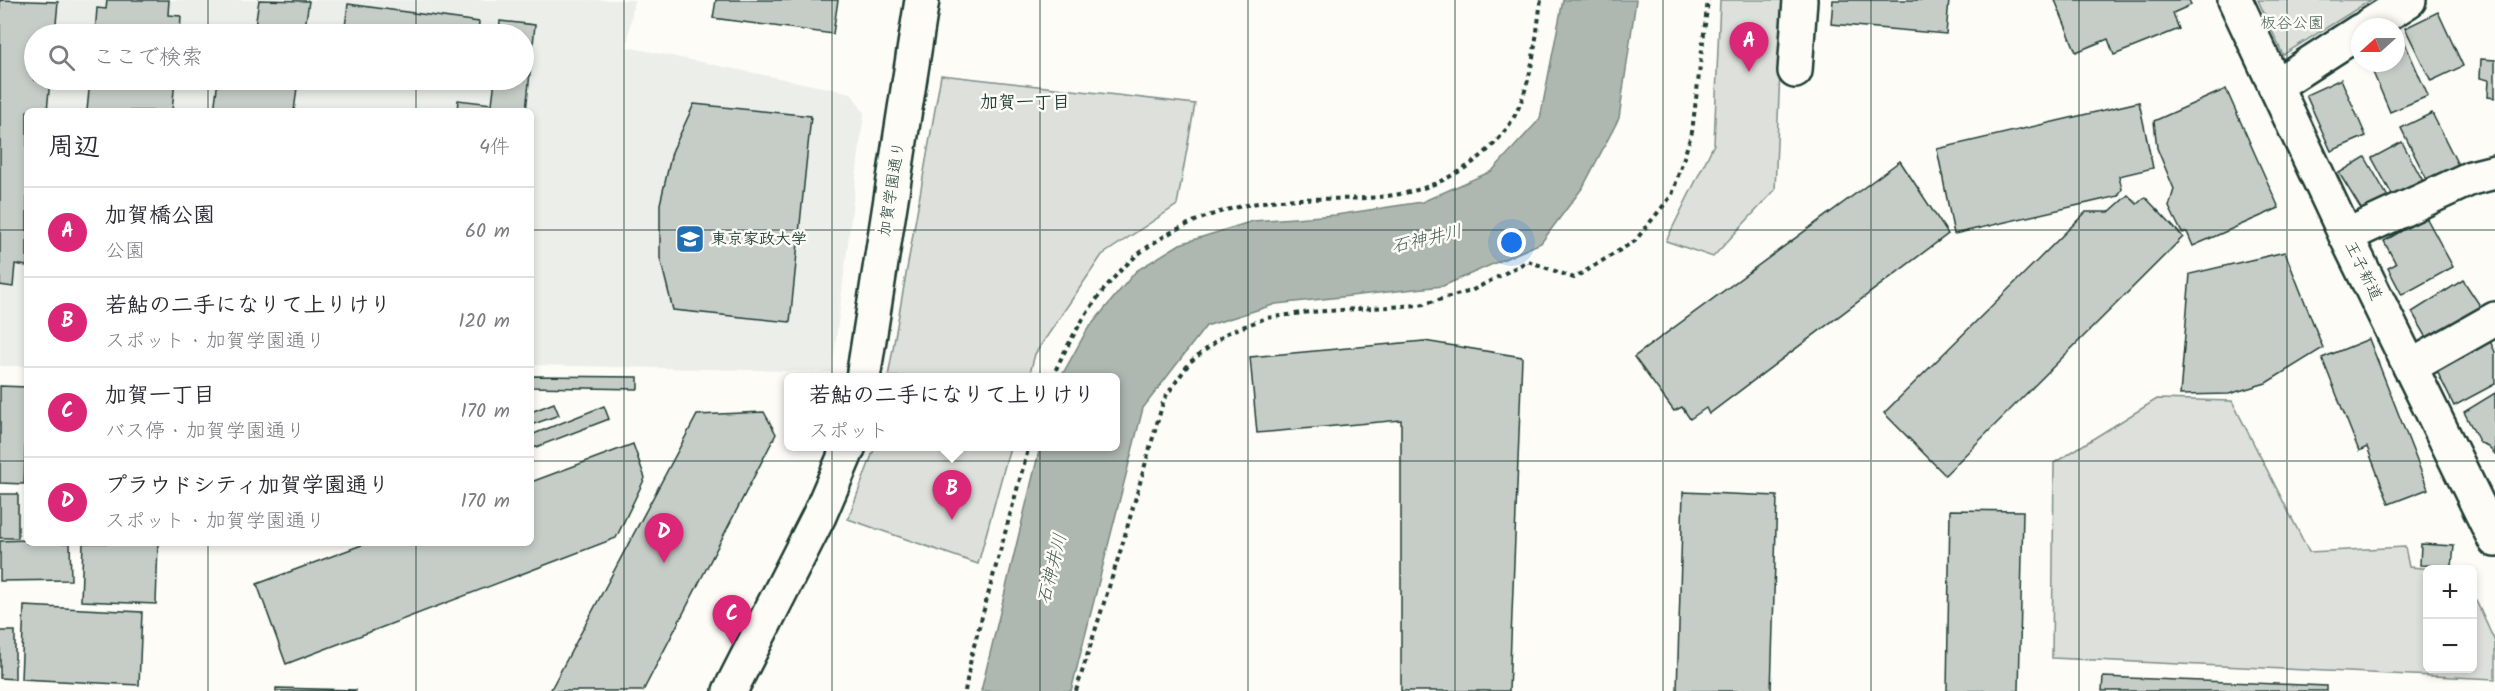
<!DOCTYPE html>
<html lang="ja">
<head>
<meta charset="utf-8">
<style>
  :root { --surface:#fff; --page:#f2f2f3; --text:#2b2b33; --muted:#7c7c81; --line:#e1e1e2; --accent:#db2777 }
  body { margin:0; font-family:Kalam,"Klee One",sans-serif; background:var(--page); color:var(--text) }
  .controls { position:absolute; right:18px; bottom:18px; display:grid; overflow:hidden; border-radius:9px; box-shadow:0 3px 9px #0003 }
  .controls button { width:54px; height:54px; display:grid; place-items:center; padding:0; border:0; border-bottom:2px solid var(--line); background:var(--surface); color:var(--text); font:30px sans-serif }
  .compass { position:absolute; left:2351px; top:18px; width:54px; height:54px; border-radius:50%; background:var(--surface); box-shadow:0 3px 9px #0003; rotate:249deg }
  .you { position:absolute; left:1512px; top:243px; width:21px; height:21px; margin:-15px; border:4px solid #fff; border-radius:50%; background:#1a73e8; box-shadow:0 0 0 9px #1a73e833 }
  .badge { display:grid; place-items:center; width:39px; height:39px; border-radius:50%; background:var(--accent); color:#fff; font-size:20px; font-weight:700 }
  .pin { position:absolute; translate:-50% -50px; filter:drop-shadow(0 2px 3px #0008) }
  .pin::after { content:''; position:absolute; top:32px; width:21px; height:18px; background:inherit; clip-path:polygon(0 0,100% 0,50% 100%) }
  .popup { position:absolute; left:784px; top:373px; width:336px; height:78px; box-sizing:border-box; display:grid; place-content:center; border-radius:9px; background:var(--surface); filter:drop-shadow(0 2px 4px #0005); font-size:20px; white-space:nowrap; color:var(--muted) }
  .popup b { font-size:22px; color:var(--text) }
  .popup::after { content:''; position:absolute; left:50%; top:100%; margin-left:-12px; border:12px solid transparent; border-top-color:var(--surface) }
  .list { margin:0; padding:0; list-style:none }
  h2 { display:flex; justify-content:space-between; align-items:center; height:78px; margin:0; padding:0 24px; font-size:26px }
  h2 small { font-size:20px; font-weight:400; color:var(--muted) }
  .list li { display:grid; grid-template-columns:39px 1fr auto; gap:18px; align-items:center; box-sizing:border-box; height:90px; padding:0 24px; border-top:2px solid var(--line) }
  .list b { display:block; font-size:22px; white-space:nowrap }
  .list p { margin:0; font-size:20px; white-space:nowrap; color:var(--muted) }
  .list em { font-size:20px; font-style:normal; color:var(--muted) }
  .icon { flex:none; width:33px; height:33px; fill:none; stroke:currentColor; stroke-width:2; stroke-linecap:round; stroke-linejoin:round }
  .map { position:relative; flex:none; width:2495px; height:691px; overflow:hidden }
  .search { position:absolute; background:var(--surface); box-shadow:0 3px 9px #0003; left:24px; top:24px; width:510px; height:66px; display:flex; align-items:center; gap:15px; box-sizing:border-box; padding:0 21px; border-radius:33px; color:var(--muted); font-size:22px }
  .panel { position:absolute; background:var(--surface); box-shadow:0 3px 9px #0003; left:24px; top:108px; width:510px; height:438px; border-radius:9px }
  .map>svg:first-child { display:block }
  .built { fill:#eceee9; fill-rule:evenodd }
  .green { fill:#dde0db; stroke:#7e8e88; stroke-width:1.5 }
  .water { fill:#aeb8b1; stroke:#75877f; stroke-width:1.5 }
  .building { fill:#c6cdc7; stroke:#1f3d34; stroke-width:1.5 }
  .lines { fill:none; stroke-linecap:round; stroke-linejoin:round }
  .minor-casing { stroke:#1f3d34; stroke-width:38 }
  .path { stroke:#1f3d34; stroke-width:4; stroke-dasharray:4.5 4.5; stroke-linecap:butt }
  .minor { stroke:#fdfcf7; stroke-width:33 }
  .grid { fill:none; stroke:#1f3d34; stroke-width:1.5; stroke-opacity:0.55 }
  .labels { text-anchor:middle; dominant-baseline:central; stroke-width:5; stroke-linejoin:round; paint-order:stroke }
  .park-label { font-size:16px; fill:#455e55; stroke:#fdfcf7 }
  .street-label { font-size:16px; fill:#1f3d34; stroke:#fdfcf7 }
  .poi-label { font-size:16px; font-weight:bold; fill:#1f3d34; stroke:#fdfcf7; text-anchor:start }
  .neighbourhood-label { font-size:18px; font-weight:bold; fill:#1f3d34; stroke:#fdfcf7 }
  .water-label { font-size:18px; font-style:italic; fill:#435c53; stroke:#fdfcf7 }
</style>
</head>
<body>
<div class="map">
<svg width="2495" height="691" viewBox="0 0 2495 691">
  <rect width="100%" height="100%" fill="#fdfcf7"/>
  <filter id="ink" filterUnits="userSpaceOnUse"><feTurbulence type="fractalNoise" baseFrequency=".0167" numOctaves="2"/><feDisplacementMap in="SourceGraphic" scale="12" xChannelSelector="R" yChannelSelector="G"/><feConvolveMatrix kernelMatrix="1 2 1 2 8 2 1 2 1" color-interpolation-filters="sRGB"/></filter>
  <g filter="url(#ink)">
    <!-- built -->
    <path class="built" d="M0,0h634l-7,47 224,46 13,20 -32,259 -301,-7v-254h-504v255h-27zM34,34h490v46h-490z"/>
    <!-- green -->
    <g class="green">
      <polygon points="1720,0 1783,0 1775,190 1713,257 1666,241 1714,144"/>
      <polygon points="2258,0 2371,0 2283,55"/>
      <polygon points="941,75 1195,104 1177,205 1102,255 1035,354 1029,377 888,377"/>
      <polygon points="2157,399 2232,401 2309,552 2405,547 2409,567 2437,569 2428,570 2428,668 2472,668 2473,594 2495,642 2495,679 2052,658 2054,463"/>
      <polygon points="875,447 1010,447 978,564 848,519"/>
    </g>
    <!-- water -->
    <polygon class="water" points="1563,0 1636,0 1619,118 1583,187 1541,243 1443,286 1276,304 1206,326 1143,408 1071,691 981,691 1040,447 1116,446 1116,378 1061,377 1087,330 1136,271 1180,244 1253,221 1336,215 1422,202 1492,171 1540,119"/>
    <!-- building -->
    <g class="building">
      <polygon points="0,0 58,2 55,34 34,34 34,80 50,80 47,111 27,111 27,266 15,264 13,287 0,285"/>
      <polygon points="107,0 169,0 168,15 181,16 180,34 95,34 97,8 106,9"/>
      <polygon points="259,0 309,1 304,34 254,34"/>
      <polygon points="716,0 838,0 833,34 713,18"/>
      <polygon points="1833,0 1949,0 1946,34 1831,24"/>
      <polygon points="2055,0 2189,0 2191,5 2173,13 2179,29 2114,55 2108,39 2076,52"/>
      <polygon points="348,4 479,22 478,34 344,34"/>
      <polygon points="2438,12 2463,66 2431,81 2405,28"/>
      <polygon points="500,21 535,25 526,111 457,111 458,100 492,104 495,80 524,80 524,34 499,34"/>
      <polygon points="2401,34 2428,96 2390,112 2369,63 2396,63 2396,36"/>
      <polygon points="2481,59 2495,60 2495,98 2488,97 2489,80 2480,78"/>
      <polygon points="2341,79 2366,136 2331,151 2306,95"/>
      <polygon points="90,80 175,80 172,111 87,111"/>
      <polygon points="218,80 248,83 248,80 298,80 294,111 214,111"/>
      <polygon points="431,80 472,80 471,85"/>
      <polygon points="2226,89 2279,208 2193,246 2187,232 2182,233 2169,207 2174,189 2157,148 2154,121"/>
      <polygon points="2139,102 2153,168 2119,176 2122,189 2118,196 1954,234 1937,149"/>
      <polygon points="694,104 811,116 790,322 673,310 660,258 660,204 672,152"/>
      <polygon points="2432,113 2461,171 2430,186 2401,128"/>
      <polygon points="2402,142 2425,185 2396,202 2372,158"/>
      <polygon points="2365,157 2388,197 2363,212 2339,173"/>
      <polygon points="1900,161 1948,234 1709,414 1706,408 1690,419 1682,407 1674,411 1634,357"/>
      <polygon points="2128,195 2137,204 2145,197 2183,237 1945,475 1884,413 2086,212 2109,212"/>
      <polygon points="2426,217 2453,267 2402,295 2388,268 2396,264 2384,241"/>
      <polygon points="2285,252 2323,348 2266,383 2229,394 2180,395 2190,274"/>
      <polygon points="2463,280 2483,310 2430,343 2412,312"/>
      <polygon points="2369,339 2428,489 2389,504 2367,447 2359,451 2322,358"/>
      <polygon points="1424,341 1522,357 1509,691 1401,691 1401,420 1257,433 1250,357"/>
      <polygon points="2490,341 2495,352 2495,384 2454,406 2436,369"/>
      <polygon points="531,376 638,377 638,389 531,387"/>
      <polygon points="0,386 27,387 24,484 0,483"/>
      <polygon points="2495,393 2495,454 2486,445 2480,443 2464,412"/>
      <polygon points="554,403 559,415 531,425 531,412"/>
      <polygon points="604,406 609,419 531,449 531,435"/>
      <polygon points="764,412 776,434 643,691 550,691 697,415"/>
      <polygon points="633,444 645,478 616,538 286,664 257,584 367,543 531,543 531,482"/>
      <polygon points="1683,492 1777,496 1771,691 1677,691"/>
      <rect x="0" y="494" width="18" height="44"/>
      <polygon points="1950,510 2023,511 2019,691 1947,691"/>
      <polygon points="27,540 27,543 70,543 71,580 0,581 0,541"/>
      <polygon points="83,543 158,543 156,604 81,601"/>
      <polygon points="2421,544 2454,546 2452,566 2420,565"/>
      <polygon points="24,606 142,612 139,685 21,679"/>
      <polygon points="0,631 15,631 15,679 0,678"/>
      <polygon points="2103,677 2327,686 2327,691 2102,691"/>
      <polygon points="276,688 356,690 356,691 276,691"/>
    </g>
    <g class="lines">
      <!-- minor casing -->
      <g class="minor-casing">
        <g id="minor">
          <polyline points="2235,0 2346,236 2495,540"/>
          <polyline points="2367,27 2409,0"/>
          <polyline points="1795,71 1800,0"/>
          <polyline points="2275,86 2360,31"/>
          <polyline points="2346,236 2471,178 2495,172"/>
          <polyline points="2410,367 2495,319"/>
          <polyline points="863,378 922,0"/>
          <polyline points="730,691 819,516 849,446"/>
        </g>
      </g>
      <!-- path -->
      <g class="path">
        <path d="M1052,378c22,-49 54,-103 100,-134 34,-23 78,-38 119,-43 40,-5 82,1 123,-6 48,-7 101,-38 123,-84 16,-34 19,-74 24,-111"/>
        <polyline points="965,691 972,653 1029,446"/>
        <polyline points="1076,691 1121,549 1164,399 1190,362 1227,333 1266,318 1310,312 1420,305 1471,291 1528,261 1574,278 1635,241 1672,195 1692,132 1708,0"/>
      </g>
      <!-- minor -->
      <use href="#minor" class="minor"/>
    </g>
  </g>
  <!-- grid -->
  <path class="grid" d="M208,0v34M416,0v34M624,0v691M832,0v691M1040,0v691M1248,0v691M1455,0v691M1663,0v691M1871,0v691M2079,0v691M2287,0v691M208,80v31M416,80v31M0,230h27M531,230h1964M0,461h27M531,461h1964M208,543v148M416,543v148"/>
  <!-- icons -->
  <defs>
    <g id="university-square" transform="scale(1.5)"><rect x="-9" y="-9" width="18" height="18" rx="4" fill="#1f6fb2" stroke="#fdfcf7"/><path d="M0-5L7-2L0 1L-7-2ZM-4 1L0 2.5L4 1V4Q0 6-4 4Z" fill="#fff"/></g>
  </defs>
  <g fill-rule="evenodd">
    <use href="#university-square" x="690" y="239"/>
  </g>
  <g class="labels">
    <!-- park labels -->
    <g class="park-label">
      <text x="2292" y="23">板谷公園</text>
    </g>
    <!-- street labels -->
    <g class="street-label">
      <text transform="translate(892 189) rotate(-81)">加賀学園通り</text>
      <text transform="translate(2363 271) rotate(64)">王子新道</text>
    </g>
    <!-- poi labels -->
    <g class="poi-label">
      <text x="711" y="239">東京家政大学</text>
    </g>
    <!-- neighbourhood labels -->
    <g class="neighbourhood-label">
      <text x="1025" y="103">加賀一丁目</text>
    </g>
    <!-- water labels -->
    <g class="water-label">
      <text transform="translate(1427 240) rotate(-13)">石神井川</text>
      <text transform="translate(1053 569) rotate(-76)">石神井川</text>
    </g>
  </g>
</svg>
<div class="controls">
<button>+</button>
<button>−</button>
</div>
<svg class="compass" viewBox="-18 -18 36 36"><path d="M0-13l5 13h-10z" fill="#e53935"/><path d="M0 13l5-13h-10z" fill="#7c7c81"/></svg>
<div class="you"></div>
<div class="pin badge" style="left:1749px;top:72px">A</div>
<div class="pin badge" style="left:952px;top:520px">B</div>
<div class="popup"><b>若鮎の二手になりて上りけり</b>スポット</div>
<div class="pin badge" style="left:732px;top:645px">C</div>
<div class="pin badge" style="left:664px;top:563px">D</div>
<div class="search"><svg class="icon" aria-label="search" viewBox="0 0 24 24"><circle cx="10" cy="10" r="6"/><path d="M15 15l6 6"/></svg>ここで検索</div>
<section class="panel">
<h2>周辺<small>4件</small></h2>
<ul class="list">
<li><span class="badge">A</span><div><b>加賀橋公園</b><p>公園</p></div><em>60 m</em></li>
<li><span class="badge">B</span><div><b>若鮎の二手になりて上りけり</b><p>スポット · 加賀学園通り</p></div><em>120 m</em></li>
<li><span class="badge">C</span><div><b>加賀一丁目</b><p>バス停 · 加賀学園通り</p></div><em>170 m</em></li>
<li><span class="badge">D</span><div><b>プラウドシティ加賀学園通り</b><p>スポット · 加賀学園通り</p></div><em>170 m</em></li>
</ul>
</section>
</div>
</body>
</html>
